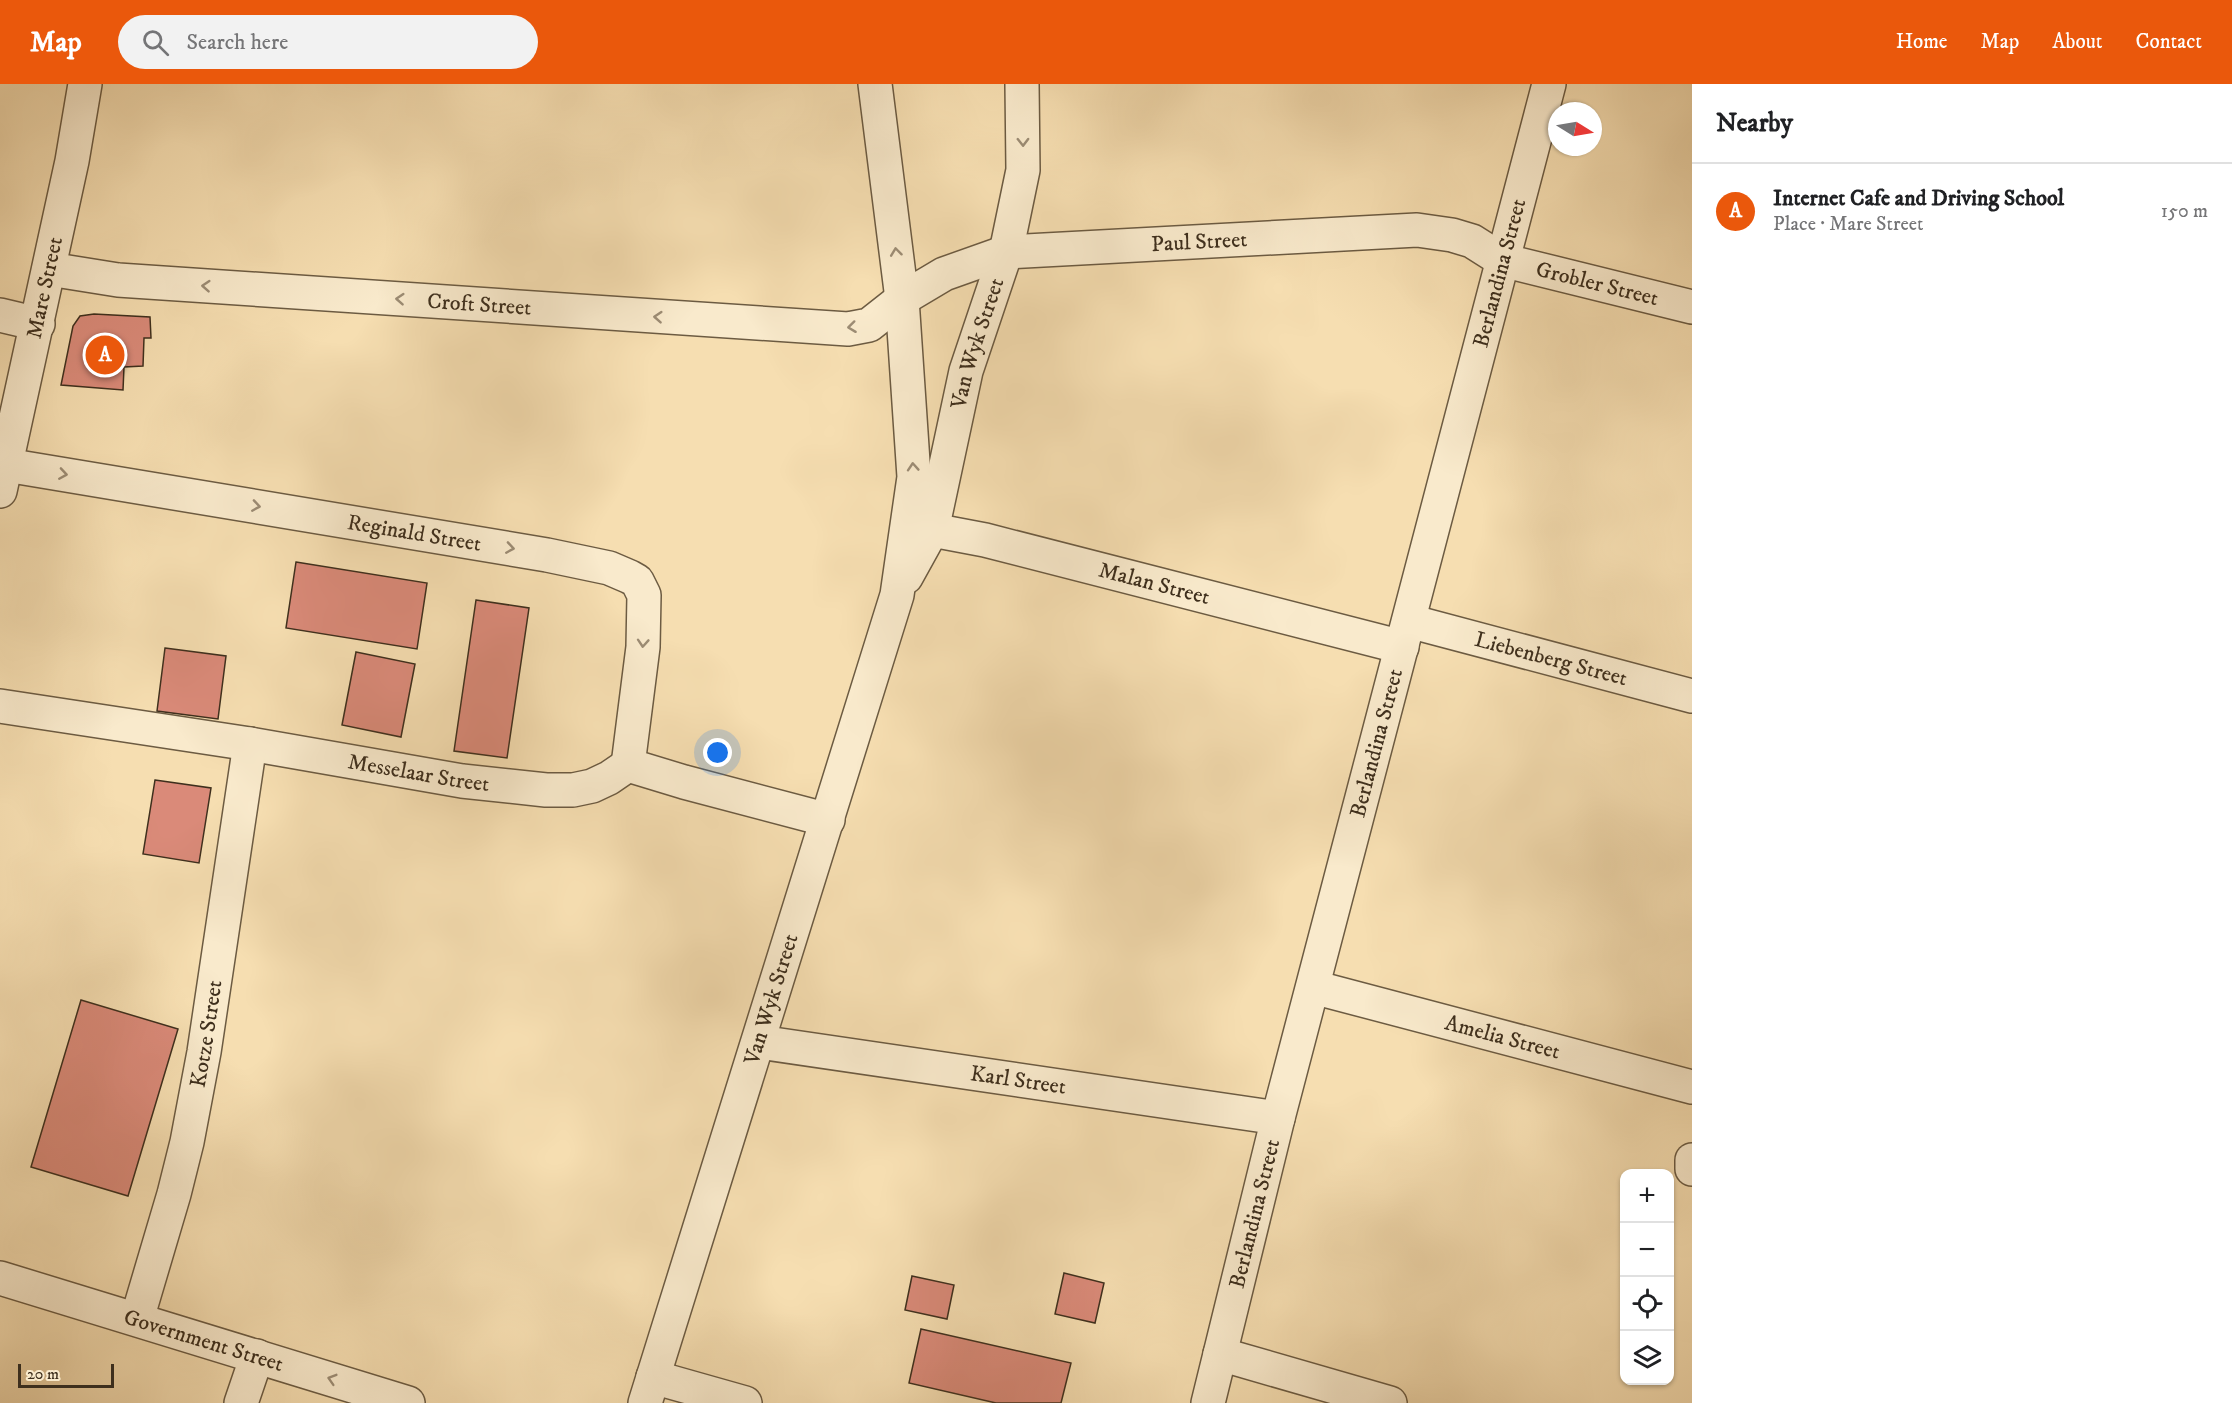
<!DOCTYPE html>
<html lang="en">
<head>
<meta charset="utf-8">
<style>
  :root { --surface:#fff; --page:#f2f2f2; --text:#202124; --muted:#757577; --line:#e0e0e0; --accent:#ea580c }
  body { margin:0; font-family:"IM FELL DW Pica",serif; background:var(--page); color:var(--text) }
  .controls { position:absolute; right:18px; bottom:18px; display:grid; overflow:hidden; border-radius:12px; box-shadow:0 2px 4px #0004 }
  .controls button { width:54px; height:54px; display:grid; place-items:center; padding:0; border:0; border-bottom:2px solid var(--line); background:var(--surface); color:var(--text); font:30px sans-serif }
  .compass { position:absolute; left:1548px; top:18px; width:54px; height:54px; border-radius:50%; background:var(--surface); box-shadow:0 2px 4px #0004; rotate:101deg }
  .scale { position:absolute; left:18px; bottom:15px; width:96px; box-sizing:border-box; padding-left:6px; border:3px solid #3e2f1d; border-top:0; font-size:16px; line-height:21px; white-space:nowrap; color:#3e2f1d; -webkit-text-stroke:4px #f9eacc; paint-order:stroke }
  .you { position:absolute; left:718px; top:669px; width:21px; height:21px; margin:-15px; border:4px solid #fff; border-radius:50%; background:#1a73e8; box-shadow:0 0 0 9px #1a73e833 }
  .badge { display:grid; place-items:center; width:39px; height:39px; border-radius:50%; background:var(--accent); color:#fff; font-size:20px; font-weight:700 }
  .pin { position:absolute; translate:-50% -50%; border:3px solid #fff; box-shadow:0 2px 6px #0006 }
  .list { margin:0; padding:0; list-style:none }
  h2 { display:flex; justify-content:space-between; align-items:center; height:78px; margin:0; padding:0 24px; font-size:26px }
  h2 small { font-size:20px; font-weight:400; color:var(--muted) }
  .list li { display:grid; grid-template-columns:39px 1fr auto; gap:18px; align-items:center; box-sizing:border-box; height:96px; padding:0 24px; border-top:2px solid var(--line) }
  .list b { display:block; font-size:22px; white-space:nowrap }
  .list p { margin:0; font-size:20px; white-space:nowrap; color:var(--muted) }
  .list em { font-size:20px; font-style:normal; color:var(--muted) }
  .icon { flex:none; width:33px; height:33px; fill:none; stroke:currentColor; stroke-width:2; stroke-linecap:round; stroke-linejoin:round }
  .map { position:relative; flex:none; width:1692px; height:1319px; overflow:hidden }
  header { display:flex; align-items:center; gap:36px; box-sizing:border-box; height:84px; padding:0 30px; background:var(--accent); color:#fff }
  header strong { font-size:28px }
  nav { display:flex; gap:33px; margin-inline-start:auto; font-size:21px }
  .search { width:420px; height:54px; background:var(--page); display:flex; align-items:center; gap:15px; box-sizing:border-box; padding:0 21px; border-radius:33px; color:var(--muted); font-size:22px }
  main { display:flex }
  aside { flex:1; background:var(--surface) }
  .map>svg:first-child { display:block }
  .building { fill:#da8a79; stroke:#3e2f1d; stroke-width:1.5 }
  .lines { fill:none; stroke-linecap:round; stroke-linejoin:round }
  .minor-casing { stroke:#6c5b42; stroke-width:36 }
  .minor { stroke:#f9eacc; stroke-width:33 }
  .oneway { stroke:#9c8c74 }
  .labels { text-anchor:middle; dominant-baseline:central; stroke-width:4.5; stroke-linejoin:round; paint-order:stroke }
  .street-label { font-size:22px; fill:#3e2f1d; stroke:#f9eacc }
</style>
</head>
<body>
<header>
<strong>Map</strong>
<div class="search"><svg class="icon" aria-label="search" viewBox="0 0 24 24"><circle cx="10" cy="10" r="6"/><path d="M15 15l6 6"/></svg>Search here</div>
<nav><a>Home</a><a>Map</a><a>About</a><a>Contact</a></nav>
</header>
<main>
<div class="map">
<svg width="1692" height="1319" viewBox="0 0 1692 1319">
  <rect width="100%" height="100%" fill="#f6deb1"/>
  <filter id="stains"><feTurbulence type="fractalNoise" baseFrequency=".00333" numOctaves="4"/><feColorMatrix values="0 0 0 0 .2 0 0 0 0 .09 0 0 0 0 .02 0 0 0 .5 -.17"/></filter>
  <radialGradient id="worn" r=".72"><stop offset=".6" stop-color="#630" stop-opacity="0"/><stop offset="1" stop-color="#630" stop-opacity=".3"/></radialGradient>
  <!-- building -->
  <g class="building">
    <polygon points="94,230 150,233 151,254 144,254 143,282 124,283 123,306 61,301 73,242 80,232"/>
    <polygon points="296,478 427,499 417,565 286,544"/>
    <polygon points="476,516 529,524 507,674 454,667"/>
    <polygon points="165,564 226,572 218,635 157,627"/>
    <polygon points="356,568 415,580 401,653 342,641"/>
    <polygon points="155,696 211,704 199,779 143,770"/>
    <polygon points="81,916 178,945 128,1112 31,1083"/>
    <polygon points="1064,1189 1104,1199 1095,1239 1055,1230"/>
    <polygon points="912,1192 954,1201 947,1235 905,1226"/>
    <polygon points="921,1245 1071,1279 1061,1319 996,1319 909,1299"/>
  </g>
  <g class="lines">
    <!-- minor casing -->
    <g class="minor-casing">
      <g id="minor">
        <path id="s1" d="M49,185l69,11 730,49 21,-4 33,-26 42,-25 62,-22 411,-22 35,5 20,6 30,19 190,47"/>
        <polyline points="0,231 38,240"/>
        <path id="s2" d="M6,381l541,90 62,13 21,9 7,4 7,14 -1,52 -15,118"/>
        <path id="s3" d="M0,407l72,-330 13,-77"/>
        <path id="s4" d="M911,442l74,14 417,107"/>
        <path id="s5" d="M906,493l26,-47 34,-159 40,-119 17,-82 -1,-86"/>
        <path id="s6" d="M1409,537l283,75"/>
        <path id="s7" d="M0,622l250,38 212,37 84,9h27l19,-4 17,-8 19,-13"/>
        <polyline points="628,681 684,698 828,736"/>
        <path id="s8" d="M1313,903l379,100"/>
        <path id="s9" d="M759,958l519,76"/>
        <polyline points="1692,1076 1692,1085"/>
        <path id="s10" d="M0,1194l408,125"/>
        <path id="s11" d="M137,1235l37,-125 13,-52 17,-90 46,-308"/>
        <polyline points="1220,1270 1390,1319"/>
        <polyline points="653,1293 745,1319"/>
        <polyline points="241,1319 257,1272"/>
        <path id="s12" d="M645,1319l252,-808 17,-118 -12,-178 -27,-215"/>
        <path id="s13" d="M1208,1319l70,-285 271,-1034"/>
      </g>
    </g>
    <!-- minor -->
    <use href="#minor" class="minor"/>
  </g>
  <!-- one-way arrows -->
  <defs><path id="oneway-chevron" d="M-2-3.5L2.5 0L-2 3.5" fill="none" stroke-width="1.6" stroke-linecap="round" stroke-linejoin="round" transform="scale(1.5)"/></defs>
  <g class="oneway">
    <use href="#oneway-chevron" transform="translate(1023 58) rotate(89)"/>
    <use href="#oneway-chevron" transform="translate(896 168) rotate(-97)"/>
    <use href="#oneway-chevron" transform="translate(206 202) rotate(-176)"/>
    <use href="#oneway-chevron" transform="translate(400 215) rotate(-176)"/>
    <use href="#oneway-chevron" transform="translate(658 233) rotate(-176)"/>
    <use href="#oneway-chevron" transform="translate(852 243) rotate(173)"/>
    <use href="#oneway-chevron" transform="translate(913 383) rotate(-94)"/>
    <use href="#oneway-chevron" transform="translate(63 390) rotate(9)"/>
    <use href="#oneway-chevron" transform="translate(256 422) rotate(9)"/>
    <use href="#oneway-chevron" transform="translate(510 464) rotate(9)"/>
    <use href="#oneway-chevron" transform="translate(643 559) rotate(94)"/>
    <use href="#oneway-chevron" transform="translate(332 1295) rotate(-163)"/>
  </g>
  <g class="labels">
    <!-- street labels -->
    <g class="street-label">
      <text stroke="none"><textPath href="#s1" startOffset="1173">Paul Street</textPath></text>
      <text stroke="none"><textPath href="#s13" startOffset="1167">Berlandina Street</textPath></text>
      <text stroke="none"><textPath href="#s1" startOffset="1581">Grobler Street</textPath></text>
      <text stroke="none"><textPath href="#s3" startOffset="208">Mare Street</textPath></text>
      <text stroke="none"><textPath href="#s1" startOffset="432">Croft Street</textPath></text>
      <text stroke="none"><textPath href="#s5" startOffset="246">Van Wyk Street</textPath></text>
      <text stroke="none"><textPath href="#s2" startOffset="414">Reginald Street</textPath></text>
      <text stroke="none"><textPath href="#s4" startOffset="250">Malan Street</textPath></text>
      <text stroke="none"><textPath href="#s6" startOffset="147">Liebenberg Street</textPath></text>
      <text stroke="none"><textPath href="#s13" startOffset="681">Berlandina Street</textPath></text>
      <text stroke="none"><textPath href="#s7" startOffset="424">Messelaar Street</textPath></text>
      <text stroke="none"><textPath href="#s12" startOffset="423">Van Wyk Street</textPath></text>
      <text stroke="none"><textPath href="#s11" startOffset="294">Kotze Street</textPath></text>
      <text stroke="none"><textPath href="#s8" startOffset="196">Amelia Street</textPath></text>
      <text stroke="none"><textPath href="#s9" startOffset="262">Karl Street</textPath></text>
      <text stroke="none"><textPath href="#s13" startOffset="195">Berlandina Street</textPath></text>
      <text stroke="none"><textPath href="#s10" startOffset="213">Government Street</textPath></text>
    </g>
  </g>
  <rect width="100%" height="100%" filter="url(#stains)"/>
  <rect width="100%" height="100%" fill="url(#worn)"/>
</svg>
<div class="controls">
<button>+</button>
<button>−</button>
<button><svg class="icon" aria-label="locate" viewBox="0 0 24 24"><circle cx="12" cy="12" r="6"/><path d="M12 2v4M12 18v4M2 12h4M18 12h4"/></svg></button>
<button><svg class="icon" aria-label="layers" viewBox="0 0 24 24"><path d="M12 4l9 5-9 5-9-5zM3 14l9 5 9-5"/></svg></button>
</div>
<svg class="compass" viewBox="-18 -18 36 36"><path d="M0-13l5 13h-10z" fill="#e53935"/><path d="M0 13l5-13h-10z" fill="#757577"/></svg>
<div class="scale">20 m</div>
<div class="you"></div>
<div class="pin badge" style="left:105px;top:271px">A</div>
</div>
<aside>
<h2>Nearby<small></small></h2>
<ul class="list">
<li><span class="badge">A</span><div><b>Internet Cafe and Driving School</b><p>Place · Mare Street</p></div><em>150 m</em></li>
</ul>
</aside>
</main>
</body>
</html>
